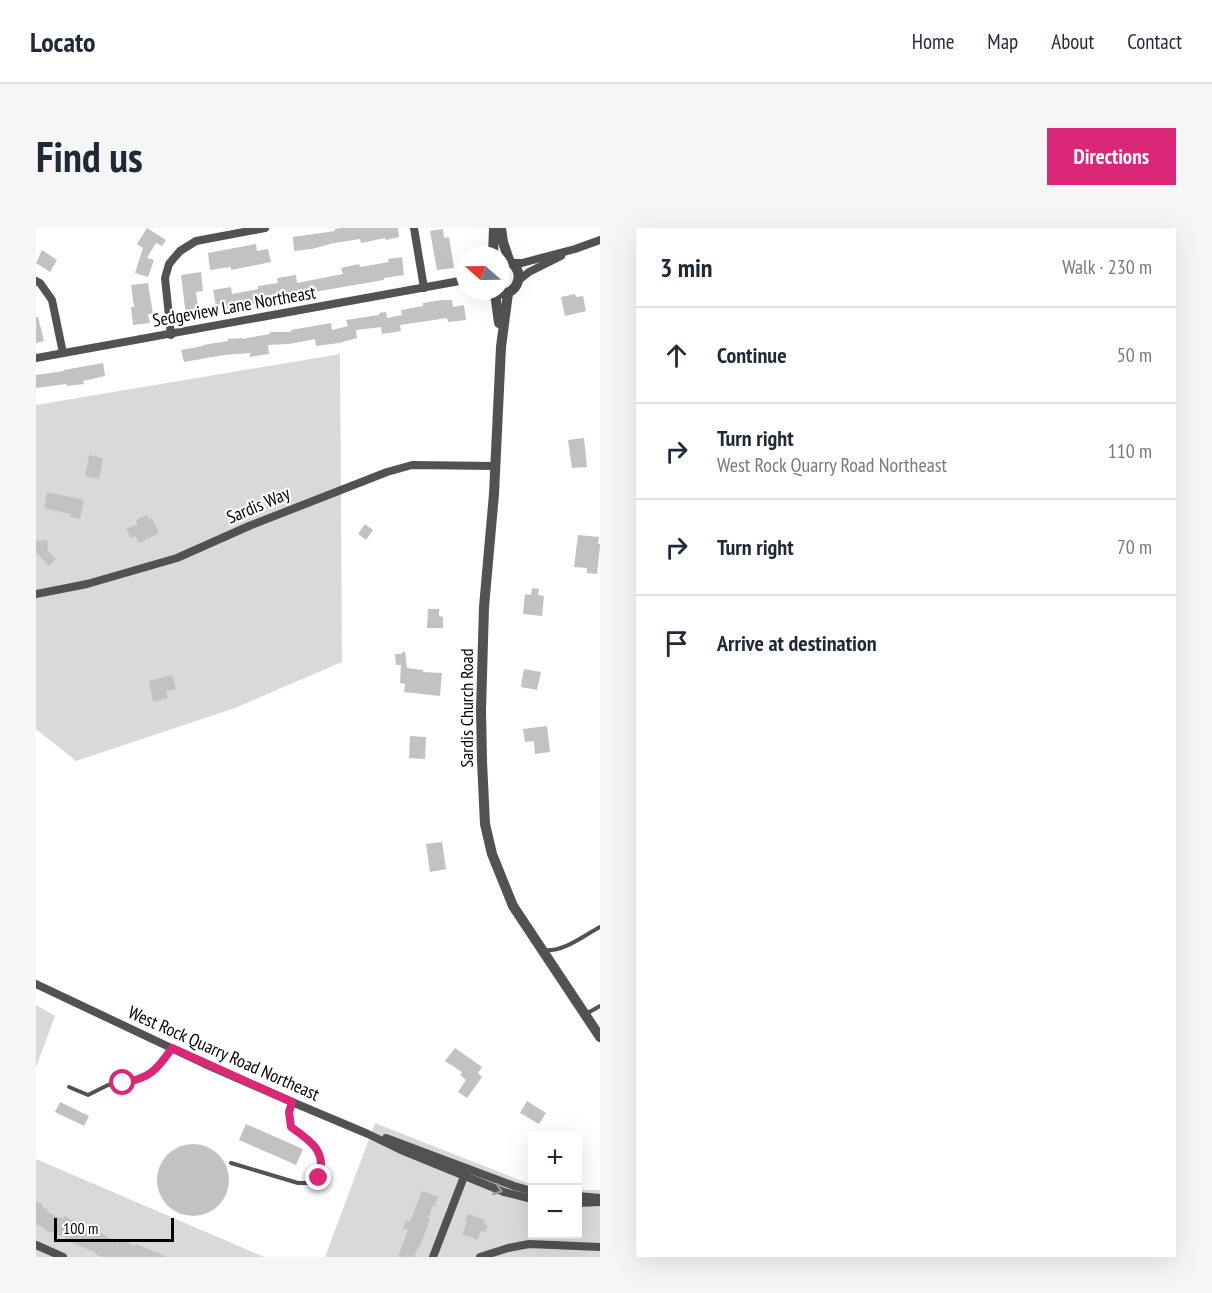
<!DOCTYPE html>
<html lang="en">
<head>
<meta charset="utf-8">
<style>
  :root { --surface:#fff; --page:#f6f6f7; --text:#1f2937; --muted:#747a83; --line:#e0e1e3; --accent:#db2777 }
  body { margin:0; font-family:"PT Sans Narrow",sans-serif; background:var(--page); color:var(--text) }
  .controls { position:absolute; right:18px; bottom:18px; display:grid; overflow:hidden; border-radius:0px; box-shadow:0 6px 24px #0002 }
  .controls button { width:54px; height:54px; display:grid; place-items:center; padding:0; border:0; border-bottom:2px solid var(--line); background:var(--surface); color:var(--text); font:30px sans-serif }
  .compass { position:absolute; left:420px; top:18px; width:54px; height:54px; border-radius:50%; background:var(--surface); box-shadow:0 6px 24px #0002; rotate:290deg }
  .scale { position:absolute; left:18px; bottom:15px; width:120px; box-sizing:border-box; padding-left:6px; border:3px solid #000; border-top:0; font-size:16px; line-height:21px; white-space:nowrap; color:#000; -webkit-text-stroke:4px #fff; paint-order:stroke }
  .stop { position:absolute; width:18px; height:18px; margin:-14px; border:4px solid #db2777; border-radius:50%; background:#fff }
  .stop.end { background:#db2777; border-color:#fff; box-shadow:0 2px 6px #0008 }
  .list { margin:0; padding:0; list-style:none }
  h2 { display:flex; justify-content:space-between; align-items:center; height:78px; margin:0; padding:0 24px; font-size:26px }
  h2 small { font-size:20px; font-weight:400; color:var(--muted) }
  .list li { display:grid; grid-template-columns:39px 1fr auto; gap:18px; align-items:center; box-sizing:border-box; height:96px; padding:0 24px; border-top:2px solid var(--line) }
  .list b { display:block; font-size:22px; white-space:nowrap }
  .list p { margin:0; font-size:20px; white-space:nowrap; color:var(--muted) }
  .list em { font-size:20px; font-style:normal; color:var(--muted) }
  .icon { flex:none; width:33px; height:33px; fill:none; stroke:currentColor; stroke-width:2; stroke-linecap:round; stroke-linejoin:round }
  .map { position:relative; flex:none; width:564px; height:1029px; overflow:hidden; border-radius:0px }
  header { display:flex; align-items:center; gap:36px; box-sizing:border-box; height:84px; padding:0 30px; background:var(--surface); border-bottom:2px solid var(--line) }
  header strong { font-size:28px }
  nav { display:flex; gap:33px; margin-inline-start:auto; font-size:21px }
  .intro { display:flex; align-items:center; justify-content:space-between; box-sizing:border-box; height:144px; padding:0 36px }
  h1 { margin:0; font-size:42px }
  .button { padding:15px 27px; border-radius:0px; background:var(--accent); color:#fff; font-size:21px; font-weight:700 }
  main { display:flex; gap:36px; padding:0 36px }
  aside { flex:1; background:var(--surface); border-radius:0px; box-shadow:0 6px 24px #0002 }
  .map>svg:first-child { display:block }
  .green { fill:#d9d9d9 }
  .building { fill:#c2c2c2 }
  .lines { fill:none; stroke-linecap:round; stroke-linejoin:round }
  .service { stroke:#525252; stroke-width:4 }
  .minor { stroke:#525252; stroke-width:8 }
  .tertiary { stroke:#525252; stroke-width:10 }
  .oneway { stroke:#979797 }
  .route { stroke:#db2777; stroke-width:8 }
  .labels { text-anchor:middle; dominant-baseline:central; stroke-width:4.5; stroke-linejoin:round; paint-order:stroke }
  .street-label { font-size:18px; fill:#000; stroke:#fff }
</style>
</head>
<body>
<header>
<strong>Locato</strong>
<nav><a>Home</a><a>Map</a><a>About</a><a>Contact</a></nav>
</header>
<div class="intro"><h1>Find us</h1><a class="button">Directions</a></div>
<main>
<div class="map">
<svg width="564" height="1029" viewBox="0 0 564 1029">
  <rect width="100%" height="100%" fill="#fff"/>
  <!-- green -->
  <g class="green">
    <polygon points="304,126 306,434 199,480 40,533 0,501 0,177"/>
    <polygon points="0,777 19,788 0,839"/>
    <polygon points="339,895 496,957 496,1006 542,1006 542,962 564,962 564,1029 289,1029"/>
    <polygon points="0,931 228,1029 0,1029"/>
  </g>
  <!-- building -->
  <g class="building">
    <polygon points="111,0 130,12 126,18 120,15 111,30 118,32 112,49 99,45 107,20 101,16"/>
    <polygon points="305,0 362,0 363,9 350,12 349,10 325,15 324,11 298,15 276,21 258,23 257,9 299,3 299,1"/>
    <polygon points="407,1 408,10 413,9 418,40 401,42 394,3"/>
    <polygon points="220,16 221,23 232,21 235,34 195,42 195,39 174,42 172,25"/>
    <polygon points="6,22 21,32 14,44 0,35"/>
    <polygon points="366,29 368,47 348,50 348,52 266,66 265,63 253,65 254,70 191,81 190,76 180,78 177,62 195,59 196,66 222,61 222,58 242,55 241,50 260,47 261,55 307,46 305,40 323,36 324,39 353,34 352,31"/>
    <polygon points="165,44 167,63 160,64 163,87 150,88 145,47"/>
    <polygon points="112,55 117,86 112,86 114,95 97,97 95,79 98,79 95,57"/>
    <polygon points="539,66 540,69 547,68 550,83 529,88 525,69"/>
    <polygon points="406,72 416,72 417,79 428,77 430,92 412,94 411,90 364,97 365,103 346,106 345,99 320,102 321,110 303,115 280,118 279,111 253,116 232,117 233,126 214,129 214,125 188,127 148,134 145,122 167,118 167,117 192,113 192,111 206,110 206,111 234,106 234,104 255,104 255,102 295,95 296,102 312,98 310,92 343,87 343,85 350,84 351,90 366,87 365,82 387,78 387,75"/>
    <polygon points="0,89 2,89 8,113 0,115"/>
    <polygon points="67,135 69,148 47,153 48,156 31,158 30,156 0,160 0,147 28,143 28,142"/>
    <polygon points="548,210 551,239 536,240 532,212"/>
    <polygon points="53,227 67,230 63,251 49,248"/>
    <polygon points="11,264 48,272 44,291 34,289 35,286 8,280"/>
    <polygon points="111,287 113,292 116,290 123,305 103,315 99,308 95,310 90,301 102,296 100,292"/>
    <polygon points="329,296 337,302 330,312 322,306"/>
    <polygon points="542,307 563,309 562,316 564,316 564,318 561,346 551,345 551,340 538,339"/>
    <polygon points="11,312 12,323 20,331 13,338 0,324 0,313"/>
    <polygon points="496,360 503,361 502,367 508,368 506,388 487,386 489,366 495,367"/>
    <polygon points="392,381 403,381 403,388 407,389 407,400 391,400"/>
    <polygon points="366,424 369,424 371,440 387,442 387,444 406,445 404,468 368,464 369,456 364,455 365,437 360,437 359,426 366,426"/>
    <polygon points="488,441 505,444 501,462 485,459"/>
    <polygon points="136,447 140,461 130,463 132,470 117,474 113,453"/>
    <polygon points="511,498 514,524 499,526 498,513 489,514 487,501"/>
    <polygon points="374,508 390,509 389,531 373,530"/>
    <polygon points="406,614 410,641 394,644 390,616"/>
    <polygon points="419,820 446,839 442,845 446,849 431,870 422,864 430,852 424,847 426,844 409,833"/>
    <polygon points="491,873 510,885 503,896 484,885"/>
    <polygon points="24,874 53,888 48,898 19,884"/>
    <polygon points="210,896 267,921 260,937 203,912"/>
    <circle cx="157" cy="952" r="36"/>
    <polygon points="386,963 402,969 399,978 397,977 392,991 394,992 383,1020 382,1019 378,1029 362,1029 372,1002 367,1000 370,992 374,994"/>
    <polygon points="0,973 7,977 6,979 12,982 11,984 27,991 28,988 34,991 69,1007 69,1008 82,1015 84,1011 99,1018 100,1016 131,1029 67,1029 59,1026 60,1025 30,1012 31,1010 9,1002 10,1001 0,996"/>
    <polygon points="432,986 449,992 448,996 452,998 449,1004 445,1003 441,1012 426,1006 431,994 429,993"/>
  </g>
  <g class="lines">
    <!-- service -->
    <g class="service">
      <path d="M508,722c20,2 39,-14 56,-23"/>
      <polyline points="550,786 564,778"/>
      <polyline points="33,859 52,867 72,857 102,852 111,848 126,835 136,821"/>
      <path d="M195,935l67,20h13l8,-5c8,-27 -8,-37 -28,-51l-2,-15 3,-10"/>
    </g>
    <!-- minor -->
    <g class="minor">
      <polyline points="378,0 388,60"/>
      <polyline points="477,35 486,35 539,21 564,12"/>
      <polyline points="483,52 493,44 525,28"/>
      <polyline points="0,53 4,55 16,72 27,125"/>
      <polyline points="135,107 129,50 133,36 144,23 160,13 229,0"/>
      <polyline points="0,130 429,52"/>
      <polyline points="0,366 51,356 141,330 213,298 351,244 376,237 459,238"/>
      <polyline points="0,756 169,836 256,874 332,906 365,922 468,964 496,971"/>
      <polyline points="350,910 478,958 496,963"/>
      <polyline points="542,968 564,970"/>
      <polyline points="542,975 564,974"/>
      <polyline points="0,1017 27,1029"/>
      <polyline points="397,1029 429,946"/>
      <polyline points="444,1029 472,1020 493,1016 564,1019"/>
    </g>
    <!-- tertiary -->
    <g class="tertiary">
      <polyline points="465,0 467,14 473,32"/>
      <polyline points="457,27 458,0"/>
      <path d="M456,63c27,13 39,-28 9,-32"/>
      <polyline points="459,65 463,95"/>
      <polyline points="472,65 465,119 458,266 448,379 445,482 446,533 449,596 456,626 477,678 564,809"/>
    </g>
  </g>
  <!-- one-way arrows -->
  <defs><path id="oneway-chevron" d="M-2-3.5L2.5 0L-2 3.5" fill="none" stroke-width="1.6" stroke-linecap="round" stroke-linejoin="round" transform="scale(1.5)"/></defs>
  <use class="oneway" href="#oneway-chevron" transform="translate(462 962) rotate(20)"/>
  <g class="lines">
    <!-- route -->
    <path class="route" d="M87,855c27,-5 34,-13 49,-35l120,54 -3,10 2,15c20,14 36,24 28,51"/>
  </g>
  <g class="labels">
    <!-- street labels -->
    <g class="street-label">
      <text transform="translate(198 78) rotate(-10)">Sedgeview Lane Northeast</text>
      <text transform="translate(222 277) rotate(-23)">Sardis Way</text>
      <text transform="translate(430 480) rotate(-90)">Sardis Church Road</text>
      <text transform="translate(188 825) rotate(24)">West Rock Quarry Road Northeast</text>
    </g>
  </g>
</svg>
<div class="controls">
<button>+</button>
<button>−</button>
</div>
<svg class="compass" viewBox="-18 -18 36 36"><path d="M0-13l5 13h-10z" fill="#e53935"/><path d="M0 13l5-13h-10z" fill="#747a83"/></svg>
<div class="scale">100 m</div>
<div class="stop" style="left:87px;top:855px"></div>
<div class="stop end" style="left:283px;top:950px"></div>
</div>
<aside>
<h2>3 min<small>Walk · 230 m</small></h2>
<ul class="list">
<li><svg class="icon" aria-label="ahead" viewBox="0 0 24 24"><path d="M12 20V5M6 11l6-6 6 6"/></svg><div><b>Continue</b></div><em>50 m</em></li>
<li><svg class="icon" aria-label="right" viewBox="0 0 24 24"><path d="M7 20v-9h11M14 6l5 5-5 5"/></svg><div><b>Turn right</b><p>West Rock Quarry Road Northeast</p></div><em>110 m</em></li>
<li><svg class="icon" aria-label="right" viewBox="0 0 24 24"><path d="M7 20v-9h11M14 6l5 5-5 5"/></svg><div><b>Turn right</b></div><em>70 m</em></li>
<li><svg class="icon" aria-label="arrive" viewBox="0 0 24 24"><path d="M6 21V4h12l-3 4 3 4H6"/></svg><div><b>Arrive at destination</b></div></li>
</ul>
</aside>
</main>
</body>
</html>
